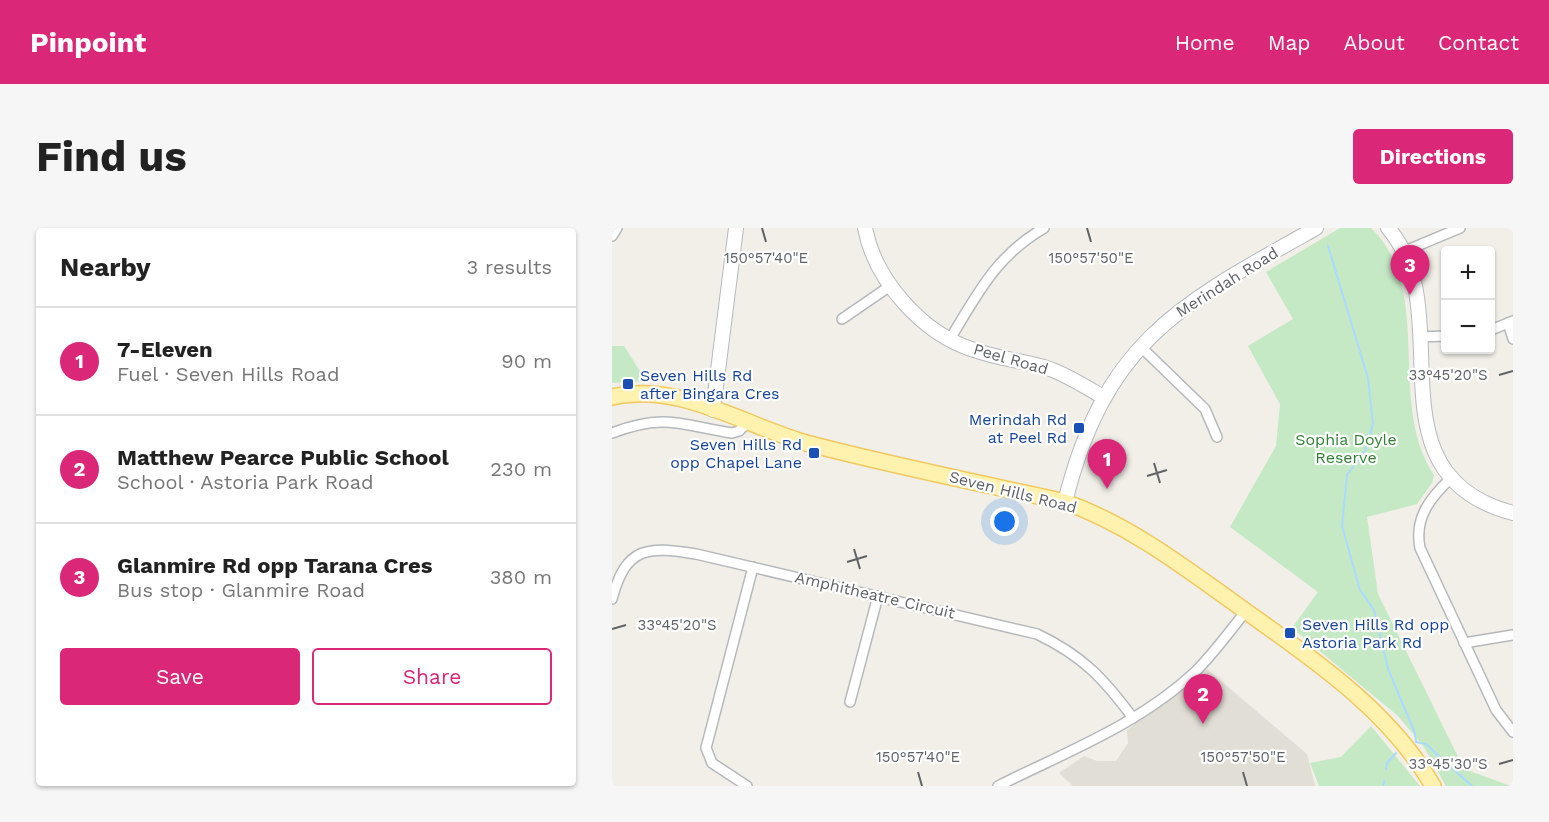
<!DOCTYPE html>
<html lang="en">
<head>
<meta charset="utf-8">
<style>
  :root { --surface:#fff; --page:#f6f6f6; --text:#222; --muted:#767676; --line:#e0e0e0; --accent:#db2777 }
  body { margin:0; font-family:"Work Sans",sans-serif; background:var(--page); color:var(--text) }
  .controls { position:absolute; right:18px; top:18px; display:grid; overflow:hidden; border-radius:6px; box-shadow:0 2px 4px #0004 }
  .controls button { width:54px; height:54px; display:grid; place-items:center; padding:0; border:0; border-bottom:2px solid var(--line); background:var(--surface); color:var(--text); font:30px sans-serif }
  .you { position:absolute; left:393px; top:294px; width:21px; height:21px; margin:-15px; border:4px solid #fff; border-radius:50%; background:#1a73e8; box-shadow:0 0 0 9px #1a73e833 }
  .badge { display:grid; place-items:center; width:39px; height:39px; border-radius:50%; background:var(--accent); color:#fff; font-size:20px; font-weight:700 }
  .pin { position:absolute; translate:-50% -50px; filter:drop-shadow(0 2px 3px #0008) }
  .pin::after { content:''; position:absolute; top:32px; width:21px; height:18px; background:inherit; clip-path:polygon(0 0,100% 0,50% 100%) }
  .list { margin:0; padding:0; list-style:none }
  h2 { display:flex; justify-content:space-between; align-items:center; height:78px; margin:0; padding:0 24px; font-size:26px }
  h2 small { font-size:20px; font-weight:400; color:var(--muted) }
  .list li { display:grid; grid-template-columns:39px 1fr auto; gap:18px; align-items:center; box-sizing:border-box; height:108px; padding:0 24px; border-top:2px solid var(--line) }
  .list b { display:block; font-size:22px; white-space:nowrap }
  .list p { margin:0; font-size:20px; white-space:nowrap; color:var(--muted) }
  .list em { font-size:20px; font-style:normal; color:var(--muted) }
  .actions { display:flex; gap:12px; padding:18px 24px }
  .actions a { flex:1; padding:14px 0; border:2px solid var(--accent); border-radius:6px; text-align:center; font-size:21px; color:var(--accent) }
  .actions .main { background:var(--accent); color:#fff }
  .map { position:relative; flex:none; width:901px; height:558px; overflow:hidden; border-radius:6px }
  header { display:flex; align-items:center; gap:36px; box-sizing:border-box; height:84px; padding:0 30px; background:var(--accent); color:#fff }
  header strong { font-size:28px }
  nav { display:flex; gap:33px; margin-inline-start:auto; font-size:21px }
  .intro { display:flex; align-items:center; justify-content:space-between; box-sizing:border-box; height:144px; padding:0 36px }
  h1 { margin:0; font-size:42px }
  .button { padding:15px 27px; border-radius:6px; background:var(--accent); color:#fff; font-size:21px; font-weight:700 }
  main { display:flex; gap:36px; padding:0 36px }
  aside { flex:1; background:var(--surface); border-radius:6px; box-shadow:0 2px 4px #0004 }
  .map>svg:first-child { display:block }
  .education { fill:#e1ded6 }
  .green { fill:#c5e8c5 }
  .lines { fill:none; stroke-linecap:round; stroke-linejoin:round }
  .stream { stroke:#aadaff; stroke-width:2 }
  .street-casing { stroke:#b5b8bc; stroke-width:12 }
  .secondary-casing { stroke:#b6babf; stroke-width:16 }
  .primary-casing { stroke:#f2c960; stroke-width:18 }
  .street { stroke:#fff; stroke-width:9 }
  .secondary { stroke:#fff; stroke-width:14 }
  .primary { stroke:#fff2af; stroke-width:15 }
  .ticks { fill:none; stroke:#5f6368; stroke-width:2 }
  .transit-dot { fill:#1a4fb4; stroke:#fff; stroke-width:2 }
  .labels { text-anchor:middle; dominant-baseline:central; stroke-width:4.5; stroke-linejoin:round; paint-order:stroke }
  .street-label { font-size:16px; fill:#5f6368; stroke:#fff }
  .transit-label { font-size:16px; fill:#164399; stroke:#fff; text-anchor:start }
  .park-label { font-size:16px; fill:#348238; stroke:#fff }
  .ticks-label { font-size:15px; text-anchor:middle; fill:#5f6368; stroke:#fff; stroke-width:4.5; stroke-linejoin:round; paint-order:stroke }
</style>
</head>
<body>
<header>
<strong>Pinpoint</strong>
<nav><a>Home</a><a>Map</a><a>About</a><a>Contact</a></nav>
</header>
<div class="intro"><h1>Find us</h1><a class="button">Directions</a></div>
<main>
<aside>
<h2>Nearby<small>3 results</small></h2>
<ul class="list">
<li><span class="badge">1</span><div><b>7-Eleven</b><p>Fuel · Seven Hills Road</p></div><em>90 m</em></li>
<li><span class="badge">2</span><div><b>Matthew Pearce Public School</b><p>School · Astoria Park Road</p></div><em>230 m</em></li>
<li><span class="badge">3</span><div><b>Glanmire Rd opp Tarana Cres</b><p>Bus stop · Glanmire Road</p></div><em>380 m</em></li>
</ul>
<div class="actions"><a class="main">Save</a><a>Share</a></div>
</aside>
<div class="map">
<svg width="901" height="558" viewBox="0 0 901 558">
  <rect width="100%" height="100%" fill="#f1efe8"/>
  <!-- education -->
  <polygon class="education" points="595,441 695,526 703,558 461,558 447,545 472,528 485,533 504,533 516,515 515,502"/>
  <!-- green -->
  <g class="green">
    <path d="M728,0h31c64,61 15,175 63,247l-2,8 -15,21 -50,13 11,77 86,175 47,17h-65l-22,-39 -26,-31 -106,-88 26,-36 -88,-65 46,-81 4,-42 -32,-58 45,-27 -27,-47z"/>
    <polygon points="0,118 12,118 31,148 30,153 0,155"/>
    <polygon points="759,498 808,558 707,558 698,535 729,529"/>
  </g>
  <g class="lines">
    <!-- stream -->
    <g class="stream">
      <polyline points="716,18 756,150 761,196 753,223 735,247 730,298 748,362 762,382 776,441 803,505 804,514"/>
      <polyline points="804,514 814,516 828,529"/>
      <polyline points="838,538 860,558"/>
      <polyline points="774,541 775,535 784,525"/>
      <polyline points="771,558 772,553"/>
    </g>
    <!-- street casing -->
    <g class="street-casing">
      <g id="street">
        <polyline points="0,8 5,0"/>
        <polyline points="793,23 848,0"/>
        <polyline points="230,91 278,58"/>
        <polyline points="896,95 901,111"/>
        <polyline points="879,102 901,93"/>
        <polyline points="807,109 834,108"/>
        <path d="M338,111c28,-46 46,-83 94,-111"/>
        <polyline points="528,118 593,181 605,209"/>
        <path d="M0,205c54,-20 68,-8 120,0l7,-2 8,-8"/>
        <path d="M839,250c-21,20 -37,40 -31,70l76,162 17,22"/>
        <path d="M0,371c14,-53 36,-53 84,-45l341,80c46,22 67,45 96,84"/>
        <polyline points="852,415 901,407"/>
        <polyline points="238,474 266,368"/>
        <polyline points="135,558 100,535 94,520 141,339"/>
        <path d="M386,558c68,-34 142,-62 198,-115 18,-18 34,-40 50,-60"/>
      </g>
    </g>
    <!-- secondary casing -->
    <g class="secondary-casing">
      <g id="secondary">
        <path d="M253,0c10,53 58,106 109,122 25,9 51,11 76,19 19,7 36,18 53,28"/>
        <path d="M776,0c74,85 -24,246 125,285"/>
        <polyline points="101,182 124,0"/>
        <path d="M453,274c40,-161 115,-198 251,-274"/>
      </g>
    </g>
    <!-- primary casing -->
    <g class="primary-casing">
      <path id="primary" d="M0,169c68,-16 134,30 198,47 84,22 170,39 255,58 62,22 115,62 168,100 73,53 154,104 200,184"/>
    </g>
    <!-- street -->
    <use href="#street" class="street"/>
    <!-- secondary -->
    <use href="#secondary" class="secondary"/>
    <!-- primary -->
    <use href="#primary" class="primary"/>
  </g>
  <!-- ticks -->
  <path class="ticks" d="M150,0l4,14M475,0l4,14M887,147l14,-4M542,235l6,20M535,248l20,-6M242,321l6,20M235,334l20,-6M0,401l14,-4M887,536l14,-4M306,544l4,14M631,544l4,14"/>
  <!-- markers -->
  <g class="transit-dot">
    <rect x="10" y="150" width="12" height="12" rx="3"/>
    <rect x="461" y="194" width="12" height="12" rx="3"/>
    <rect x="196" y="219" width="12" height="12" rx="3"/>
    <rect x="672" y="399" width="12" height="12" rx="3"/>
  </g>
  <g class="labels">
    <!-- street labels -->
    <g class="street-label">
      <text transform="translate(615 54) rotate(-32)">Merindah Road</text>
      <text transform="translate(399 131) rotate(16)">Peel Road</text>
      <text transform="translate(401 264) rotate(14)">Seven Hills Road</text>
      <text transform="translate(263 367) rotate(13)">Amphitheatre Circuit</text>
    </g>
    <!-- transit labels -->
    <g class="transit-label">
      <text x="28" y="147">Seven Hills Rd<tspan x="28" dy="18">after Bingara Cres</tspan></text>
      <text x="455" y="191" text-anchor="end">Merindah Rd<tspan x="455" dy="18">at Peel Rd</tspan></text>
      <text x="190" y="216" text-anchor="end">Seven Hills Rd<tspan x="190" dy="18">opp Chapel Lane</tspan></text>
      <text x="690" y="396">Seven Hills Rd opp<tspan x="690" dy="18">Astoria Park Rd</tspan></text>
    </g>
    <!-- park labels -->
    <g class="park-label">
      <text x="734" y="211">Sophia Doyle<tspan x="734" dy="18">Reserve</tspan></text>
    </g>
  </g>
  <g class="ticks-label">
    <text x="154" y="35">150°57'40"E</text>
    <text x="479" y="35">150°57'50"E</text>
    <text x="836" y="152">33°45'20"S</text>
    <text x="65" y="402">33°45'20"S</text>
    <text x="306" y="534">150°57'40"E</text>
    <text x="631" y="534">150°57'50"E</text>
    <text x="836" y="541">33°45'30"S</text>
  </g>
</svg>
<div class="controls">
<button>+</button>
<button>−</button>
</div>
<div class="you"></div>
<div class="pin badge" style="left:495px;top:261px">1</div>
<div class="pin badge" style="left:591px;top:496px">2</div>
<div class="pin badge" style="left:798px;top:67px">3</div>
</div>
</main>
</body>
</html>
